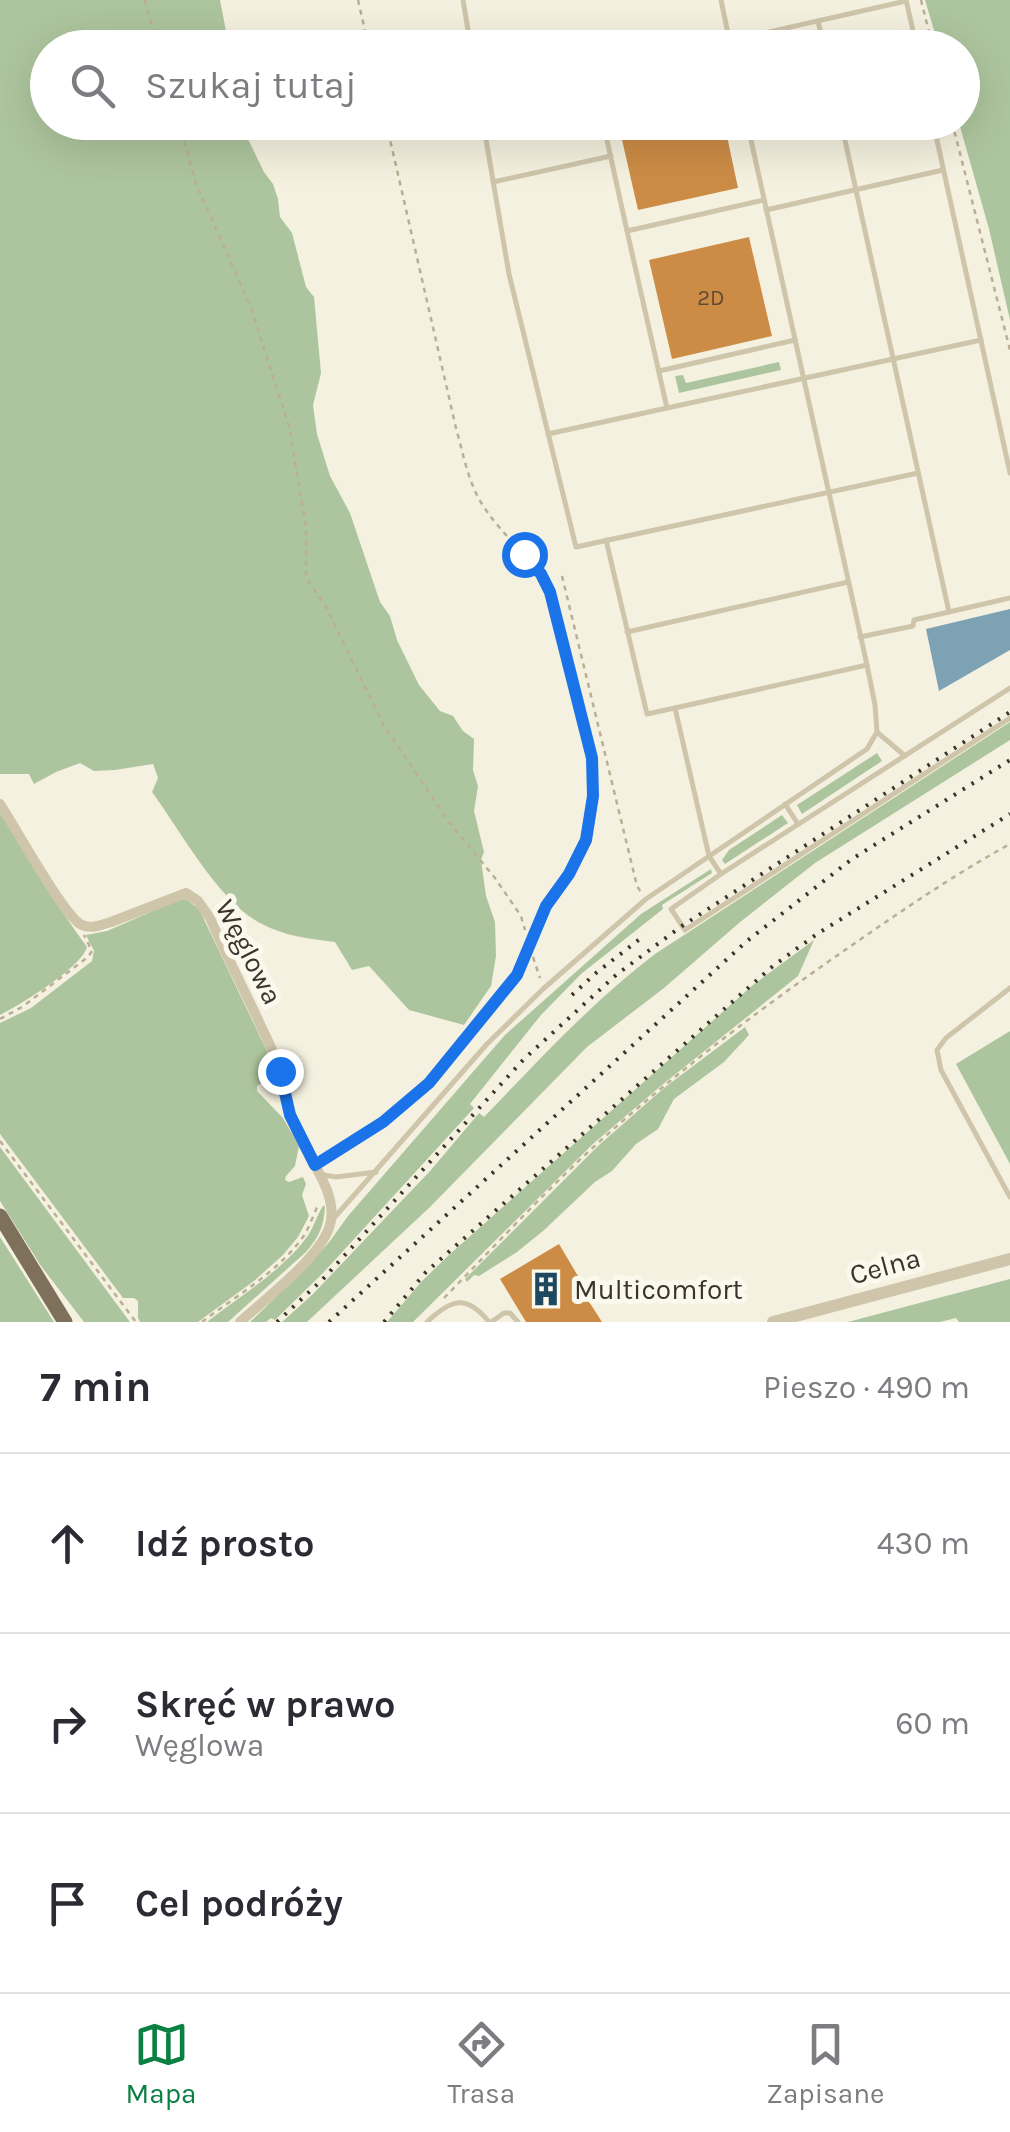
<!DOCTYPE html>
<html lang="pl">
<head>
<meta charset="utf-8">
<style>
  :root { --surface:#fff; --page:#f7f7f7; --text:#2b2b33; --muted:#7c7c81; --line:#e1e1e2; --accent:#0b8043 }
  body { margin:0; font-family:Karla,sans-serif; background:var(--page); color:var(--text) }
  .stop { position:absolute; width:30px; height:30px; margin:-22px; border:8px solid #1a73e8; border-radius:50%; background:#fff }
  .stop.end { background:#1a73e8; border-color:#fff; box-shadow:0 2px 10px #0008 }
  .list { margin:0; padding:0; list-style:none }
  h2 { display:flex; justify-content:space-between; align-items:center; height:130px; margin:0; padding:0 40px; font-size:42px }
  h2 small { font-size:32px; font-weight:400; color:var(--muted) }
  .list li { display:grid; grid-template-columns:65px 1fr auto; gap:30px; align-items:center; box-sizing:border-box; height:180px; padding:0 40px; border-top:2px solid var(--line) }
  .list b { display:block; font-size:38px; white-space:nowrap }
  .list p { margin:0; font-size:32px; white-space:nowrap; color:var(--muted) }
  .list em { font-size:32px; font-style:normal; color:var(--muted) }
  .icon { flex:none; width:55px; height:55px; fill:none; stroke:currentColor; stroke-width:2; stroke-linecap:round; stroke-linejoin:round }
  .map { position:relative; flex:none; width:1010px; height:1322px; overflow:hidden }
  .search { position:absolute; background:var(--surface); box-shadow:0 10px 40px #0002; left:30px; right:30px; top:30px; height:110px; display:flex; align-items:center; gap:25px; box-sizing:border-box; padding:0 35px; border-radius:55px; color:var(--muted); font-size:38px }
  .sheet { height:670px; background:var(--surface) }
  nav { display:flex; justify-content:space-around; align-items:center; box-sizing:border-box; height:140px; border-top:2px solid var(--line); background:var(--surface); font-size:28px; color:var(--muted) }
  nav a { display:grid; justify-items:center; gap:5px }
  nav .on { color:var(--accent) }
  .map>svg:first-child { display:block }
  .green { fill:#adc59e }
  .water { fill:#7da2b4 }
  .building { fill:#cd8c46 }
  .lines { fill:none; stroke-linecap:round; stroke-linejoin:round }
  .path { stroke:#baaf94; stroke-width:2.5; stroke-dasharray:5 5; stroke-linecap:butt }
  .service { stroke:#cec5aa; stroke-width:5 }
  .minor { stroke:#cec5aa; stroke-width:10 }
  .tertiary { stroke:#cec5aa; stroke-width:12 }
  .primary { stroke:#7e705b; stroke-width:15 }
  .rail { stroke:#3b342a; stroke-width:4; stroke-dasharray:2.5 8; stroke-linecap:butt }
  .route { stroke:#1a73e8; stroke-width:12 }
  .labels { text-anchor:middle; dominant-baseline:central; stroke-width:10; stroke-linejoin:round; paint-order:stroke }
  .number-label { font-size:22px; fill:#604a31 }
  .street-label { font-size:28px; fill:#3b342a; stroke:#fbf9ed }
  .poi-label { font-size:28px; fill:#3b342a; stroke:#fbf9ed; text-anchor:start }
</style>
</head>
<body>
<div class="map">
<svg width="1010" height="1322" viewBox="0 0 1010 1322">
  <rect width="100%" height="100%" fill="#f5f1e0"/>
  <!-- green -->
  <g class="green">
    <path d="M0,0h220l9,47 -181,1v74l196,1 4,16 16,33 9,12 5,15 2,18 12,16 14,54 8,10 7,76 -8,32 4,29 13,42 20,37 30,89 10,14 7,24 22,45 21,26 13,5 10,15 11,8 -1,31 5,16 -4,25 10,41 -3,8 5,36 9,26 1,34 -5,30 -27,39 -55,-15 -40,-44 -17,4 -17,-28c-26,-3 -51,-6 -75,-19 -42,-22 -80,-93 -108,-131l6,-14 -5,-14 -38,6 -21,1 -14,-8 -24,9 -22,12 -5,-10h-29z"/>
    <polygon points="925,0 1010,0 1010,320 989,229 959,123 962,122 962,48 939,47"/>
    <polygon points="779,362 781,370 679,393 675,376 683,375 686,383"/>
    <path d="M1010,722v18l-195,123 -76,60 -75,65 -77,59 -157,160 -123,115h-25l31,-28 118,-124 48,-57 5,4c55,-57 108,-115 171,-163z"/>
    <polygon points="877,753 882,761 802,814 797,805"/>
    <path d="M0,813c29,46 56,92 87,134 -5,20 -67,58 -87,68z"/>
    <polygon points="782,815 788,823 725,864 722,860 729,850"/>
    <polygon points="711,869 712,873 662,905 663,909 581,974 541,1015 470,1104 474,1108 323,1273 275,1320 271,1318 266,1322 250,1322 310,1264 330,1241 348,1216 505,1035 641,914"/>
    <polygon points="186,899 199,909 275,1068 277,1074 275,1079 263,1082 257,1086 257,1091 283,1118 299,1146 295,1166 286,1176 285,1180 289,1182 303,1177 306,1184 302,1195 309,1216 298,1237 283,1255 254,1281 198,1322 140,1322 138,1318 138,1301 134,1298 123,1298 0,1134 0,1023 31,1008 92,961 94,951 86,935 107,931 178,900"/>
    <polygon points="814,940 798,976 662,1085 594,1143 413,1322 387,1322 422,1281 449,1255 753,985"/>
    <polygon points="745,1027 749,1035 724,1062 674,1099 658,1129 636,1144 612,1171 595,1182 543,1231 517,1252 479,1276 474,1275 467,1282 465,1279 598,1146 664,1088"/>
    <polygon points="1010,1031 1010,1164 956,1064"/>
    <polygon points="0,1147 130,1322 84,1322 41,1266 0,1201"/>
    <path d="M323,1206h2c-1,20 -6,31 -19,46l-78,70h-21c35,-28 76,-51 102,-88 5,-8 8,-19 14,-28z"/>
    <polygon points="0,1237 54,1322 0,1322"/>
    <polygon points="1010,1279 1010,1322 959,1322 956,1318 940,1322 848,1322"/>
  </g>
  <!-- water -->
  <polygon class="water" points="1010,609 1010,650 939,691 926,629"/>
  <!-- building -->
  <g class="building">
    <polygon points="618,122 724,122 738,188 638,210"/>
    <polygon points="749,237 772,336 672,359 649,260"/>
    <polygon points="559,1244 591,1298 588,1300 602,1322 526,1322 500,1279"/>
  </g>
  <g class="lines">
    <!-- path -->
    <g class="path">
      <polyline points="145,0 158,48"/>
      <polyline points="358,0 369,48"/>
      <polyline points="921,0 933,48"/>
      <polyline points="179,122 196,184 250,305 289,426 306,527 306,578 325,605 383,724 448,821 495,878 521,916 525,930"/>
      <path d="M386,122l70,306c7,25 12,54 26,76 20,32 51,54 69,89l41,165 1,38 -7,45 -17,34 -19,26"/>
      <polyline points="952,122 1010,350"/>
      <polyline points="562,576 637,886 642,894"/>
      <polyline points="533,957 540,978"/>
      <polyline points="0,1019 22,1007 88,957 92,951 84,935"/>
      <polyline points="0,1141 136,1322"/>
      <path d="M444,1298c51,-52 101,-107 155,-156 73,-66 152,-126 233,-183 58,-40 116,-81 178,-115"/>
      <path d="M202,1322c35,-27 78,-51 103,-88 5,-9 9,-20 13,-29"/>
    </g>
    <!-- service -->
    <g class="service">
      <polyline points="463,0 471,48"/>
      <polyline points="721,0 731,48"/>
      <polyline points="906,0 917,48"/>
      <polyline points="818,21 824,48"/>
      <polyline points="698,48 906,1"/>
      <polyline points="483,122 509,274 576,547 918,473"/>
      <polyline points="603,122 627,231"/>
      <polyline points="841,122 949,612"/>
      <polyline points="933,122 1010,473"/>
      <polyline points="493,182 611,156"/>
      <polyline points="764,200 627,231 667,408 981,340"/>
      <polyline points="766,210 943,170"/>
      <polyline points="659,371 795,340"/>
      <polyline points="548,434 667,408"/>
      <polyline points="606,540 647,714 675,708 709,856 721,874 671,909 685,930 1010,718"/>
      <polyline points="627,632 848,582"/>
      <polyline points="860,637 913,626 914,620 1010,598"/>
      <polyline points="675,708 867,665"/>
      <polyline points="877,732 905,756"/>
      <polyline points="785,804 798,824"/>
      <polyline points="721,874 1010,688"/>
      <polyline points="1010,988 946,1038 937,1050 941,1070 1010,1197"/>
      <polyline points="315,1165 383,1122 429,1083 517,975 546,906"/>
      <polyline points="324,1175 336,1177 376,1172"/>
      <polyline points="334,1218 487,1044 543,989 646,899 867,749 877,732 875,705 867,665 747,122"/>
      <path d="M427,1322c23,-22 39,-29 62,0"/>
      <polyline points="491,1322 504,1313 510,1313 518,1322"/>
    </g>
    <!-- minor -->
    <path class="minor" d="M0,804c15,23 62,108 80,120 10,6 21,1 31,-2l75,-29 12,8 12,17c15,35 33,69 49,104 7,15 16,32 21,49 6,19 8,39 16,59 12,28 45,66 33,98 -11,31 -64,71 -89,94"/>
    <!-- tertiary -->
    <polyline class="tertiary" points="773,1322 1010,1259"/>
    <!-- primary -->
    <polyline class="primary" points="0,1216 65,1322"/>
    <!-- rail -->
    <g class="rail">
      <polyline points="572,995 596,973 645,935"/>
      <polyline points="277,1322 323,1279 524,1059 616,975 682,926 1010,712"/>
      <polyline points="329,1322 747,941 852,859 1010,760"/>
      <polyline points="384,1322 426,1272 773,966 817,934 1010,814"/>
    </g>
  </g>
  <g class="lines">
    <!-- route -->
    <polyline class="route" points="280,1071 290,1115 315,1165 383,1122 429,1083 517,975 546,906 569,874 586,840 593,796 592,758 550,592 541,574 524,554"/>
  </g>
  <!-- icons -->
  <defs>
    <g id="building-bare" transform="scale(2.7)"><path d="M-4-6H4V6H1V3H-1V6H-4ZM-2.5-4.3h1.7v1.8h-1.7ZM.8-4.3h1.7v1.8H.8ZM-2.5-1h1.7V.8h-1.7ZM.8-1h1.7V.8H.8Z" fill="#1c4960" stroke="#fbf9ed" stroke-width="2.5" paint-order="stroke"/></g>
  </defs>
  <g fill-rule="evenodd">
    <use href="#building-bare" x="546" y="1289"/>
  </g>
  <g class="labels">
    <!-- number labels -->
    <g class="number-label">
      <text x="711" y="298">2D</text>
    </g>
    <!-- street labels -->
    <g class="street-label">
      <text transform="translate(249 952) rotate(63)">Węglowa</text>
      <text transform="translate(885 1266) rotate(-15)">Celna</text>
    </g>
    <!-- poi labels -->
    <g class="poi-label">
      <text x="574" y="1289">Multicomfort</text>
    </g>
  </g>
</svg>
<div class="stop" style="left:524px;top:554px"></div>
<div class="stop end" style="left:280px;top:1071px"></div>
<div class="search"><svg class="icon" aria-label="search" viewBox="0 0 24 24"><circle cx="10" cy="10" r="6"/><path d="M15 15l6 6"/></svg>Szukaj tutaj</div>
</div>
<section class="sheet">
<h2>7 min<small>Pieszo · 490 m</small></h2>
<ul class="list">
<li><svg class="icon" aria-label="ahead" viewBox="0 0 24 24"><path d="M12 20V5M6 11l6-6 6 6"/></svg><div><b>Idź prosto</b></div><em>430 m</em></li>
<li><svg class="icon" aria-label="right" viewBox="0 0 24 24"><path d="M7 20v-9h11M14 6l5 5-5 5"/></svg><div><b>Skręć w prawo</b><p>Węglowa</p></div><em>60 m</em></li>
<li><svg class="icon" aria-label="arrive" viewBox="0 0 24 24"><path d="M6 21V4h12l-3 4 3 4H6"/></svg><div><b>Cel podróży</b></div></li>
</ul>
</section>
<nav>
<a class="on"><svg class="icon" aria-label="map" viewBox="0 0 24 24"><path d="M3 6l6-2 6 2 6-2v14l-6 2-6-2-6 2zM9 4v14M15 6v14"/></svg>Mapa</a>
<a><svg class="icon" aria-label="directions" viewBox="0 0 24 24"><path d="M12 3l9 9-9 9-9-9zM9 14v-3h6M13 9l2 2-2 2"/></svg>Trasa</a>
<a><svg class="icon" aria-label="saved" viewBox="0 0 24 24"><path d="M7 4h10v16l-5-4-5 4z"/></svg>Zapisane</a>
</nav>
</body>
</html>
